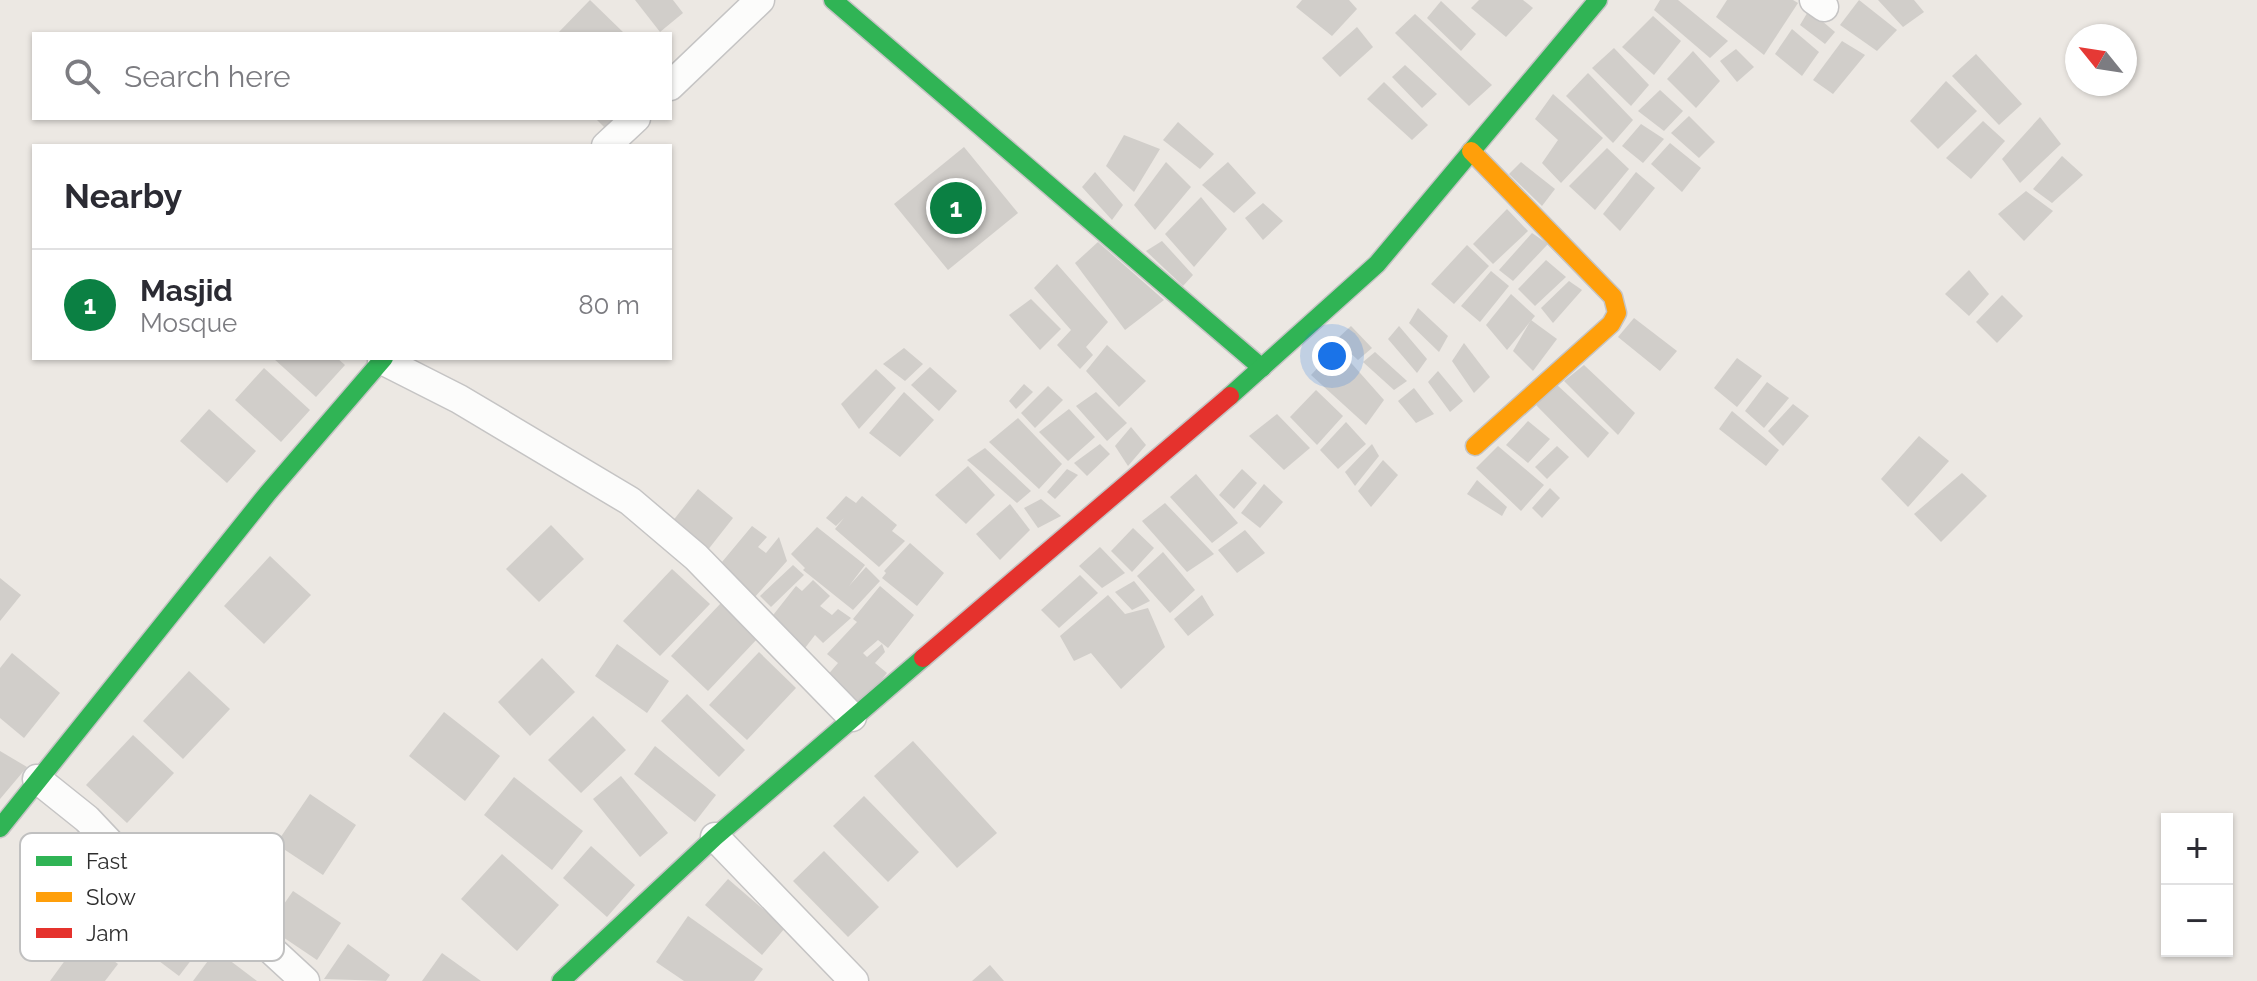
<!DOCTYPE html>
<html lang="en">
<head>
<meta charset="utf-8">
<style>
  :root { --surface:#fff; --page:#f7f7f7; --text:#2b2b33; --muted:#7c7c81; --line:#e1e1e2; --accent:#0b8043 }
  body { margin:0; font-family:Raleway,sans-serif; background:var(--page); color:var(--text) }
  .controls { position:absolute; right:24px; bottom:24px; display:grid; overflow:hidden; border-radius:0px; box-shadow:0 2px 6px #0004 }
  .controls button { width:72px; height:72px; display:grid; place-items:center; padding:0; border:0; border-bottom:2px solid var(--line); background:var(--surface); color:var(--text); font:40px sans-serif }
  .compass { position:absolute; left:2065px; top:24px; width:72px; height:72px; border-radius:50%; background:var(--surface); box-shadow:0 2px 6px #0004; rotate:300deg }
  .you { position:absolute; left:1332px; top:356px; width:28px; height:28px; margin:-20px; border:6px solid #fff; border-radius:50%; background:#1a73e8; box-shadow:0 0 0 12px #1a73e833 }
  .badge { display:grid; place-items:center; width:52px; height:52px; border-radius:50%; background:var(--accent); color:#fff; font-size:26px; font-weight:700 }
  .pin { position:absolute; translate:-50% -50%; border:4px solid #fff; box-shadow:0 2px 8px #0006 }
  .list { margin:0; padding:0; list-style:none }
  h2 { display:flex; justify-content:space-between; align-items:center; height:104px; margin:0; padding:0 32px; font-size:34px }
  h2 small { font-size:26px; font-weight:400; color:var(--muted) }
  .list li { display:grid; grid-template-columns:52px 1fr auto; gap:24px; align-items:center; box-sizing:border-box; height:112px; padding:0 32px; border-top:2px solid var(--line) }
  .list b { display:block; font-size:30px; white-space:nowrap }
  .list p { margin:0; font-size:26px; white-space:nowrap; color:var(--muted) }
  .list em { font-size:26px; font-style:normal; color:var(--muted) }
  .icon { flex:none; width:44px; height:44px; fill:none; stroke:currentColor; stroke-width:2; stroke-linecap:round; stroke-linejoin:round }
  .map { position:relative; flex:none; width:2257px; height:981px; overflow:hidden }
  .search { position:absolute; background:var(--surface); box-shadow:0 2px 6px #0004; left:32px; top:32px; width:640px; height:88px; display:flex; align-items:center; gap:20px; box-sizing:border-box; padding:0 28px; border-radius:0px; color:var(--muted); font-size:30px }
  .panel { position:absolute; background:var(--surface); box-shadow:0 2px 6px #0004; left:32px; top:144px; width:640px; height:216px; border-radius:0px }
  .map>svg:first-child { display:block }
  .building { fill:#d1ceca }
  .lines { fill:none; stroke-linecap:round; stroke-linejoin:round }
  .street-casing { stroke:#c5c4c4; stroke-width:31 }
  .fast-casing { stroke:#c5c4c4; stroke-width:21 }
  .slow-casing { stroke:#c5c4c4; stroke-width:21 }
  .jam-casing { stroke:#c5c4c4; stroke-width:21 }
  .street { stroke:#fcfcfb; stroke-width:28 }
  .fast { stroke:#30b455; stroke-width:18 }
  .slow { stroke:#ff9f0a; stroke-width:18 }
  .jam { stroke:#e5322d; stroke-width:18 }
  .key { fill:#fff; stroke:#c0c0c0; stroke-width:2 }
  .key-label { font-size:22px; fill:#2d2d2d }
</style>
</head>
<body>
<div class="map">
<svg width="2257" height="981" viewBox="0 0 2257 981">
  <rect width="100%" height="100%" fill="#ece8e3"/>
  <!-- building -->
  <g class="building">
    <polygon points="590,0 625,34 557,34"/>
    <polygon points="635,0 673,0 683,13 660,32"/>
    <polygon points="1302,0 1349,0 1357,9 1332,36 1296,7"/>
    <polygon points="1479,0 1523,0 1533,8 1506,37 1471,8"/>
    <polygon points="1660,0 1678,0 1728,41 1710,58 1654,10"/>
    <polygon points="1727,0 1793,0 1798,3 1764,55 1716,17"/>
    <polygon points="1859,0 1897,30 1877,51 1840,25"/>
    <polygon points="1878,0 1914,0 1924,12 1903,27"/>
    <polygon points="1441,1 1476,34 1461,51 1427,18"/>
    <polygon points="1809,10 1835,32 1825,44 1800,25"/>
    <polygon points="1415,14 1492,85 1469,106 1395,33"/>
    <polygon points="1653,16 1681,41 1654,75 1622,47"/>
    <polygon points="1357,27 1373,47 1340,77 1322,58"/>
    <polygon points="1792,29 1819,52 1802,76 1775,54"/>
    <polygon points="1842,41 1865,55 1833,94 1813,80"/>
    <polygon points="1614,48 1649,85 1631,106 1592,68"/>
    <polygon points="1736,49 1754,67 1737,82 1720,61"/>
    <polygon points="1693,51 1720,81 1696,108 1667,79"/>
    <polygon points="1976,54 2022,104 1999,125 1952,76"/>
    <polygon points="1405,65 1437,94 1422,108 1392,77"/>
    <polygon points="1588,73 1633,120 1613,143 1566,96"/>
    <polygon points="1946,81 1977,111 1938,149 1910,121"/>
    <polygon points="1384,82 1428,125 1412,140 1367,99"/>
    <polygon points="1660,90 1683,111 1664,131 1638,111"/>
    <polygon points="1553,94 1603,138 1561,183 1542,163 1558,140 1535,119"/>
    <polygon points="1689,116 1715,142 1699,158 1671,133"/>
    <polygon points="2040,117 2061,144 2020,183 2002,159"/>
    <polygon points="595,118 615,118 605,128"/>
    <polygon points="1983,121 2005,141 1971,179 1946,158"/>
    <polygon points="1178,122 1214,154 1200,169 1163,140"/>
    <polygon points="1641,124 1664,139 1643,163 1622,146"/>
    <polygon points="1124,135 1160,149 1134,192 1106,166"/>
    <polygon points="1670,143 1701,168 1682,192 1651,164"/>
    <polygon points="964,147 1018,213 948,270 894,204"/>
    <polygon points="1607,148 1629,169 1595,210 1569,186"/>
    <polygon points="2062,156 2083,175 2052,203 2033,189"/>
    <polygon points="1166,162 1191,187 1155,230 1134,205"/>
    <polygon points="1228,162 1256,193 1234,213 1202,185"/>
    <polygon points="1521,162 1555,189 1542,206 1509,174"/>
    <polygon points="1095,172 1123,205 1112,220 1082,187"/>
    <polygon points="1636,172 1655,188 1620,231 1603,214"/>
    <polygon points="2026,191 2053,211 2024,241 1998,214"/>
    <polygon points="1201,197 1227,229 1194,267 1165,234"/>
    <polygon points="1263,203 1283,221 1263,240 1245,218"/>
    <polygon points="1507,209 1528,231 1493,264 1473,244"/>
    <polygon points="1532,233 1548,244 1513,281 1499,270"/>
    <polygon points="1162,241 1193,275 1183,286 1146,251"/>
    <polygon points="1098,242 1164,300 1125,330 1075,263"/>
    <polygon points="1467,245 1489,266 1454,304 1431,284"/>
    <polygon points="1546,260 1566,277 1535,306 1518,289"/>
    <polygon points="1057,264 1108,322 1086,347 1093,355 1080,369 1057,345 1071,330 1034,288"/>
    <polygon points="1969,270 1989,294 1969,316 1945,294"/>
    <polygon points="1491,271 1509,286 1480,322 1461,306"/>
    <polygon points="1569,281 1582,290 1553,323 1541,308"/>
    <polygon points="1511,294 1535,316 1507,350 1486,325"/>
    <polygon points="2002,295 2023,316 1997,343 1976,322"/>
    <polygon points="1031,299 1061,329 1040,350 1009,315"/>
    <polygon points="1418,308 1448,336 1439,352 1409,323"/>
    <polygon points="1634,318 1677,351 1660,371 1618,337"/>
    <polygon points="1531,320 1557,339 1533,371 1513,351"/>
    <polygon points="1351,326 1372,348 1358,360 1336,340"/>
    <polygon points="1399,326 1427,359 1417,373 1388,339"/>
    <polygon points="1464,343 1490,377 1474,393 1452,361"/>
    <polygon points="1107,345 1146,381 1119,407 1086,371"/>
    <polygon points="1337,347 1384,400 1366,425 1311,375"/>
    <polygon points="904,348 923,364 905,381 883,364"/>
    <polygon points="1375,352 1407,381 1394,390 1363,362"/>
    <polygon points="273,358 337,358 345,365 316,397"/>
    <polygon points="1737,358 1762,376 1737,407 1714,388"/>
    <polygon points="1584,365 1635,413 1618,435 1564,381"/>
    <polygon points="930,367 957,391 939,411 911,385"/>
    <polygon points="264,368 310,410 281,442 235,400"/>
    <polygon points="876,369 896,388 859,429 841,404"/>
    <polygon points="1438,371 1463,401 1450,412 1428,382"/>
    <polygon points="1767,382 1789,398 1764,428 1745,411"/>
    <polygon points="1024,384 1033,392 1016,409 1009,401"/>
    <polygon points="1556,384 1609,433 1588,458 1536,405"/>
    <polygon points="1048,386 1063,400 1035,428 1021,413"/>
    <polygon points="1414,388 1434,414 1416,423 1398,401"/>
    <polygon points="1316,390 1343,416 1317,445 1290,417"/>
    <polygon points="904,392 934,420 900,457 869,433"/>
    <polygon points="1096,392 1127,423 1107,441 1076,406"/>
    <polygon points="1793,404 1809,416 1783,446 1768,431"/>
    <polygon points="209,409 256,451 227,483 180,441"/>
    <polygon points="1069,409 1095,437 1068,461 1039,432"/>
    <polygon points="1732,411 1779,450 1766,466 1719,429"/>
    <polygon points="1277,414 1310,448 1284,470 1249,436"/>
    <polygon points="1018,418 1062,464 1039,489 989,442"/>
    <polygon points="1528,421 1550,439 1528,463 1506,445"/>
    <polygon points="1346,422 1366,444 1338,469 1320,450"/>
    <polygon points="1131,427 1146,445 1128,466 1115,446"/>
    <polygon points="1919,436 1949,461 1908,507 1881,479"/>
    <polygon points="1100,444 1110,454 1087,476 1074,463"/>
    <polygon points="1372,444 1379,456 1355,486 1345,472"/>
    <polygon points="1498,446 1544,485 1521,511 1476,468"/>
    <polygon points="1557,446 1569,457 1547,479 1535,467"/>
    <polygon points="985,448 1031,491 1017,503 967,460"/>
    <polygon points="1383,460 1398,475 1371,507 1358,491"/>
    <polygon points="968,466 995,495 966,524 935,495"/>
    <polygon points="1067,469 1078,475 1055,499 1047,492"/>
    <polygon points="1242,469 1257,483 1234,509 1219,495"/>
    <polygon points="1962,473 1987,496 1941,542 1914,514"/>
    <polygon points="1196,474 1238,523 1212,543 1170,497"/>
    <polygon points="1477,480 1507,507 1502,516 1467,494"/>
    <polygon points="1264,484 1283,502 1260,528 1241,513"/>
    <polygon points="1550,488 1560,498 1542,518 1532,508"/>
    <polygon points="698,489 733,518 707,551 672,522"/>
    <polygon points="846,496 856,503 862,496 897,525 892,531 905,541 879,567 835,529 844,518 836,526 826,518"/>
    <polygon points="1041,499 1061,516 1038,528 1024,508"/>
    <polygon points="1165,503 1214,554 1187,572 1142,521"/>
    <polygon points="1010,504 1030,530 1000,560 976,534"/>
    <polygon points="551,525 584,559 539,602 506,569"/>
    <polygon points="752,526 767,537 758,547 766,553 779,537 787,561 754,598 719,569 723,564 722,562"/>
    <polygon points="817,527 865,565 849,586 866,567 880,581 853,610 803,570 805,568 791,554"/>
    <polygon points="1133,528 1154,548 1132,572 1111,551"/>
    <polygon points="1245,530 1265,553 1237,573 1218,550"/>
    <polygon points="910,543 944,573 917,606 882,578 886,573 884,571"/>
    <polygon points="1100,547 1125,573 1102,588 1079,566"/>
    <polygon points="1163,552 1195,590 1170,613 1137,576"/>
    <polygon points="270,556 311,595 264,644 224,606"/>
    <polygon points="793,565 804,575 771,607 760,596"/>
    <polygon points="672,569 710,604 660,656 623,621"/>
    <polygon points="1080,575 1098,593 1059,628 1041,610"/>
    <polygon points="0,578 21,595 0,621"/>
    <polygon points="813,580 830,596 820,606 832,615 838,609 851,618 823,643 815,635 805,648 770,619 796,586 802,591"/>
    <polygon points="1134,581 1150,601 1132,610 1115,592"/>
    <polygon points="880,586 914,615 888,648 878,640 863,653 867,657 882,644 885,652 875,663 887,673 861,706 826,677 838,663 827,654 857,622 853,619"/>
    <polygon points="1108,595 1125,614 1148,608 1165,647 1121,689 1091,653 1074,661 1060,636"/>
    <polygon points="1202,595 1214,615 1188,636 1174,619"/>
    <polygon points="721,603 758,638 708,691 671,656"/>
    <polygon points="617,644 669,681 647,713 595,676"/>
    <polygon points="759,652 796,688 747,740 709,705"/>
    <polygon points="12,653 60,693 24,738 0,718 0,668"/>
    <polygon points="542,658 575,692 530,736 498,702"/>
    <polygon points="189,671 230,709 183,759 143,721"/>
    <polygon points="687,694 745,750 719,777 661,721"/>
    <polygon points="444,712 500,756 465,801 409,756"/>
    <polygon points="593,716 626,750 581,793 548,760"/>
    <polygon points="133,735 174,773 127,823 86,785"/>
    <polygon points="913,741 997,833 957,868 874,776"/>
    <polygon points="655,746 716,795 695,822 634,774"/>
    <polygon points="0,751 27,767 0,799"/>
    <polygon points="621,776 668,833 640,857 593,799"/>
    <polygon points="514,777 583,831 552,870 484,815"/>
    <polygon points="310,794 356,825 323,875 276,844"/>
    <polygon points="864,796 919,852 888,882 833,826"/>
    <polygon points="591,846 635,885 607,917 563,878"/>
    <polygon points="824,851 879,907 848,937 793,881"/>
    <polygon points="502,854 559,905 517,951 461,899"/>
    <polygon points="728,879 785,928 762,955 705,905"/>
    <polygon points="293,891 341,923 317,960 268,927"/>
    <polygon points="158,913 202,946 179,976 135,943"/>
    <polygon points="688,916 763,969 754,981 684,981 656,962"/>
    <polygon points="82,937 118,964 105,981 50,981"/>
    <polygon points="348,944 390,975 386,981 324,979"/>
    <polygon points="216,950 257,981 193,981"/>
    <polygon points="442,953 481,981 422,981"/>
    <polygon points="990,965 1004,981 972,981"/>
  </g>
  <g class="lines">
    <!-- street casing -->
    <g class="street-casing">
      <g id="street">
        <polyline points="1814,0 1824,7"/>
        <polyline points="670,86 760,0"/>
        <polyline points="606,146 636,118"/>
        <polyline points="382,360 459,399 630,501 696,557 852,717"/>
        <polyline points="37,779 87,819 120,854 151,899 221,942 255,942 266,945 305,981"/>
        <polyline points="715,837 854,981"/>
      </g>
    </g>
    <!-- fast casing -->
    <g class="fast-casing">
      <g id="fast">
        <polyline points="833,0 1262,368"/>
        <polyline points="1230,396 1377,264 1598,0"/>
        <polyline points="0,828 268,493 384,358"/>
        <polyline points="561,981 715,837 923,658"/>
      </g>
    </g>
    <!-- slow casing -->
    <g class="slow-casing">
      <polyline id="slow" points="1471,151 1613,297 1617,313 1611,324 1475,446"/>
    </g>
    <!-- jam casing -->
    <g class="jam-casing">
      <polyline id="jam" points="923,658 1230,396"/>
    </g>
    <!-- street -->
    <use href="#street" class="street"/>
    <!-- fast -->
    <use href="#fast" class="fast"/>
    <!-- slow -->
    <use href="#slow" class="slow"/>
    <!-- jam -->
    <use href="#jam" class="jam"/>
  </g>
  <!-- legend -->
  <rect x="20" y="833" width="264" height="128" rx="12" class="key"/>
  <rect x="36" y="856" width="36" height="10" fill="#30b455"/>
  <rect x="36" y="892" width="36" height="10" fill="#ff9f0a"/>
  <rect x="36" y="928" width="36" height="10" fill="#e5322d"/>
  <g class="key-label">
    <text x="86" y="869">Fast</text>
    <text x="86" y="905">Slow</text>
    <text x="86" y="941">Jam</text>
  </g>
</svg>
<div class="controls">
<button>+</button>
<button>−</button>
</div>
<svg class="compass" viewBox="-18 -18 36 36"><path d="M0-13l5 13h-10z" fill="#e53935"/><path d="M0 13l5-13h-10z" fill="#7c7c81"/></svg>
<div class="you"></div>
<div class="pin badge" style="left:956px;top:208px">1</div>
<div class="search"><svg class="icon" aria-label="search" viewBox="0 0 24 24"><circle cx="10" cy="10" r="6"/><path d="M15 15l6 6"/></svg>Search here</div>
<section class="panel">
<h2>Nearby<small></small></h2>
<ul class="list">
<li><span class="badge">1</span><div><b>Masjid</b><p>Mosque</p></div><em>80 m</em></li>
</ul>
</section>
</div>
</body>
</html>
